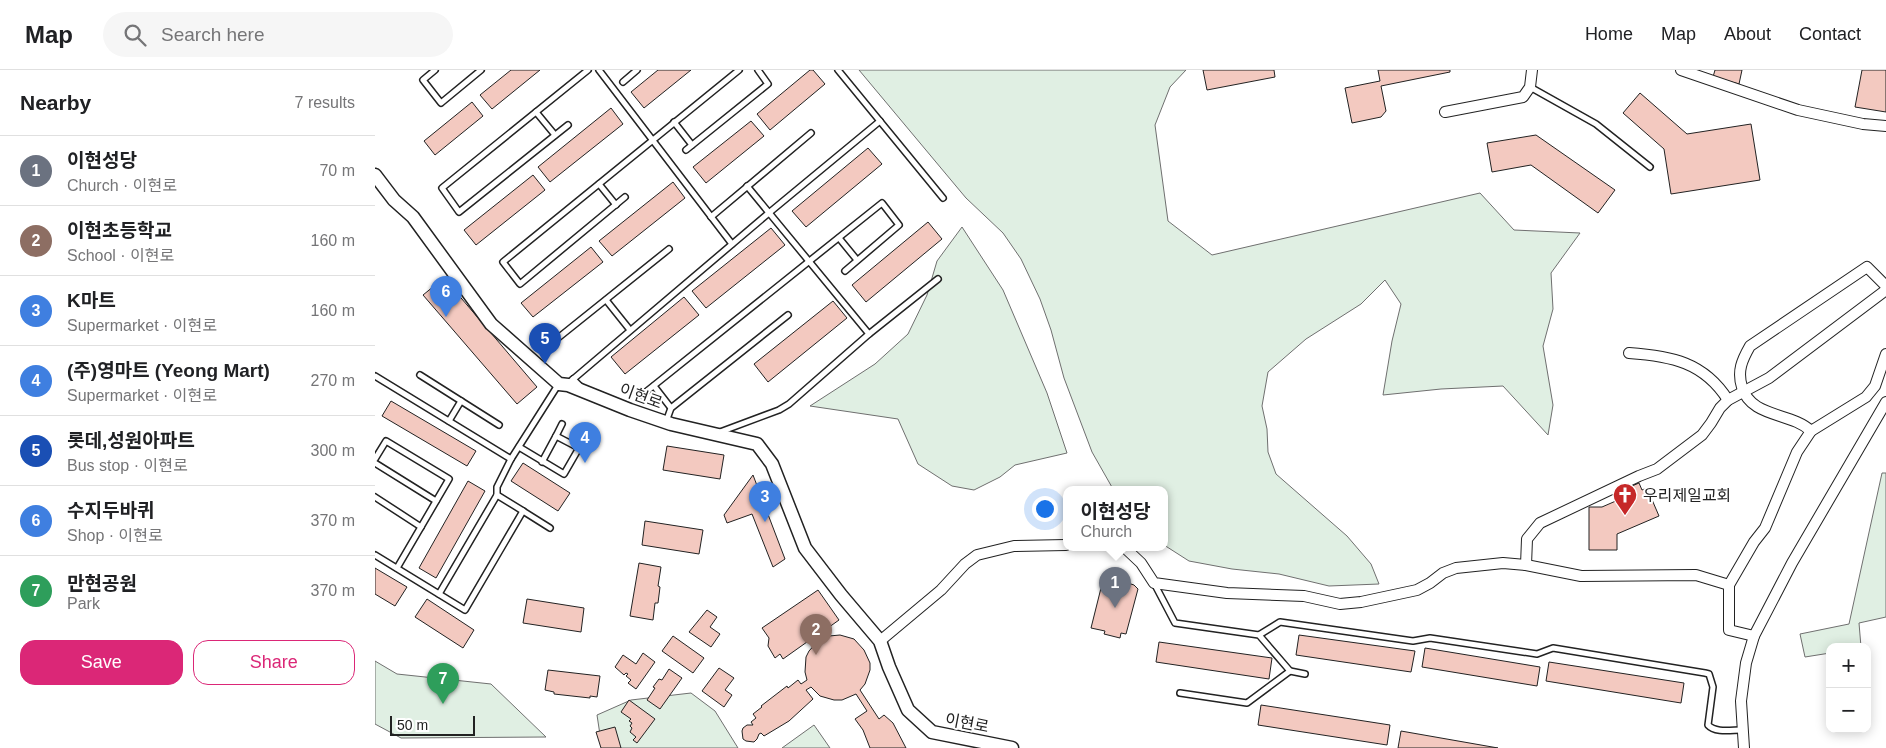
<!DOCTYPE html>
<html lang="en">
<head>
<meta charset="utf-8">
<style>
  :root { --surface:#fff; --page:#f6f6f6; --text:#202124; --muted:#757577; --line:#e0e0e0; --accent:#db2777 }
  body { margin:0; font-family:Arial,"Noto Sans KR",sans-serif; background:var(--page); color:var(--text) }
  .controls { position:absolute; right:15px; bottom:15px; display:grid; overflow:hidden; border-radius:10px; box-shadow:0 2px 12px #0003 }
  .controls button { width:45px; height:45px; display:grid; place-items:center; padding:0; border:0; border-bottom:1px solid var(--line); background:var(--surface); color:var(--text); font:25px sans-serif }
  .scale { position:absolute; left:15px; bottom:12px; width:85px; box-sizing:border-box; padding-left:5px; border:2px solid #222; border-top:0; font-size:14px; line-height:18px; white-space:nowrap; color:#222; -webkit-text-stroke:4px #fff; paint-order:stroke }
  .you { position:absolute; left:669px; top:438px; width:18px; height:18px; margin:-12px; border:4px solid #fff; border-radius:50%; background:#1a73e8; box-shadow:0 0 0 8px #1a73e833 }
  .badge { display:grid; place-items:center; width:32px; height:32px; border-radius:50%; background:var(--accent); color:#fff; font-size:16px; font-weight:700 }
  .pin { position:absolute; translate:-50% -41px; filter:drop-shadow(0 1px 2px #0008) }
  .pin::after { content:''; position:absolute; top:26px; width:18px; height:15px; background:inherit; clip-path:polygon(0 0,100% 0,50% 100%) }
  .popup { position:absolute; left:688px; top:416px; width:105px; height:65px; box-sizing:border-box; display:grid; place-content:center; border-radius:10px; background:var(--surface); filter:drop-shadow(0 1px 4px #0005); font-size:16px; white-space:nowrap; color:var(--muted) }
  .popup b { font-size:19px; color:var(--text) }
  .popup::after { content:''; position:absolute; left:50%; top:100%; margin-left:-10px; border:10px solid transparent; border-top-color:var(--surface) }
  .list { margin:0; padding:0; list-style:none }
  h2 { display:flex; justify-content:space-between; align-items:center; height:65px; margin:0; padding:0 20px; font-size:21px }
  h2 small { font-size:16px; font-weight:400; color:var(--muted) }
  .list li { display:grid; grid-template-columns:32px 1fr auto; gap:15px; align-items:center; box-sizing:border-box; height:70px; padding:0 20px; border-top:1px solid var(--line) }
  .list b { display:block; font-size:19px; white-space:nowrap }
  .list p { margin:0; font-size:16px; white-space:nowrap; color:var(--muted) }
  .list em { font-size:16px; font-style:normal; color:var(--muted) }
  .actions { display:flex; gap:10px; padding:15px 20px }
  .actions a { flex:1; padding:11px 0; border:1px solid var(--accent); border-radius:15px; text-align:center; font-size:18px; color:var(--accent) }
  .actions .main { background:var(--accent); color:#fff }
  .icon { flex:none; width:28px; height:28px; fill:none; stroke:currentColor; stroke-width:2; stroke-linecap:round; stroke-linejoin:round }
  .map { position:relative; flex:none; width:1511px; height:678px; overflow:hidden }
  header { display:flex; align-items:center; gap:30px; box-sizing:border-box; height:70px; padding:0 25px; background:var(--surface); border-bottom:1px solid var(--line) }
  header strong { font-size:24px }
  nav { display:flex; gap:28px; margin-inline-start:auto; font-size:18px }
  .search { width:350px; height:45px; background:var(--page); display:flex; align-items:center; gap:12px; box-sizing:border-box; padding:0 18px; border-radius:28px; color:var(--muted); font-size:19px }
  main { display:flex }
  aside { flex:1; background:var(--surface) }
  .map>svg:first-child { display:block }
  .green { fill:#e0efe3; stroke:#6f6f6f }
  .building { fill:#f3c9c0; stroke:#222 }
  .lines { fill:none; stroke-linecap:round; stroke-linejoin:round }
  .service-casing { stroke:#222; stroke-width:8 }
  .minor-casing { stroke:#222; stroke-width:12 }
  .tertiary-casing { stroke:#222; stroke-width:15 }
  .service { stroke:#fff; stroke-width:5 }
  .minor { stroke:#fff; stroke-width:10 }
  .tertiary { stroke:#fff; stroke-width:12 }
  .labels { text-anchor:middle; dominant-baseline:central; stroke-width:4; stroke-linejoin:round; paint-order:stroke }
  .street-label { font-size:16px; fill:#222; stroke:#fff }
  .poi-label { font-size:16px; fill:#222; stroke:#fff; text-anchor:start }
</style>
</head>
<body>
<header>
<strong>Map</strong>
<div class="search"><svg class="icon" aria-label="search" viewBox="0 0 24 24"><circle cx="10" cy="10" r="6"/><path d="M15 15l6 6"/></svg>Search here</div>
<nav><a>Home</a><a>Map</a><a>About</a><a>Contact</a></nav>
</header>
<main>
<aside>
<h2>Nearby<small>7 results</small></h2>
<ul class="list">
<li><span class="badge" style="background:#6b7280">1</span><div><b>이현성당</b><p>Church · 이현로</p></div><em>70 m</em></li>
<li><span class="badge" style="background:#8d6e63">2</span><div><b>이현초등학교</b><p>School · 이현로</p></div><em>160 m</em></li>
<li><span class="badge" style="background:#3f7fe0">3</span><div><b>K마트</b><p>Supermarket · 이현로</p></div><em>160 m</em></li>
<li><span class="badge" style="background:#3f7fe0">4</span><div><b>(주)영마트 (Yeong Mart)</b><p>Supermarket · 이현로</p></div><em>270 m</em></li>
<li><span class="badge" style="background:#1a4fb4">5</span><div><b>롯데,성원아파트</b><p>Bus stop · 이현로</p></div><em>300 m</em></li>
<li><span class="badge" style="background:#3f7fe0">6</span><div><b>수지두바퀴</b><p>Shop · 이현로</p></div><em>370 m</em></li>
<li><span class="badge" style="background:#2e9e5b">7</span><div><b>만현공원</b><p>Park</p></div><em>370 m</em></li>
</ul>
<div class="actions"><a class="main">Save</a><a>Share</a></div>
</aside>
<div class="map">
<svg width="1511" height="678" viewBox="0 0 1511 678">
  <rect width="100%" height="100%" fill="#fff"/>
  <!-- green -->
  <g class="green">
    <polygon points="484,0 811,0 795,17 780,55 793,151 837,185 1105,123 1139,160 1205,163 1176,203 1178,239 1168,276 1178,335 1173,365 1128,316 1066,319 1008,325 1017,271 1026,234 1010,210 986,234 931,269 893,302 887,336 892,359 893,382 901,404 972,466 996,494 1004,514 954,516 904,504 857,499 814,491 789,475 789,419 738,419 717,382 689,308 676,260 665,229 646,189 628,163 591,128"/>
    <polygon points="587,157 628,220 672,323 692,383 640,395 625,407 599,420 577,416 543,394 523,349 435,336 500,294 533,264 552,225 562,191"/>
    <polygon points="1507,403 1511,403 1511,547 1484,553 1486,577 1455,577 1455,583 1430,587 1425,564 1474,554"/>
    <polygon points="0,591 22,604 116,614 171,667 26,668 0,654"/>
    <polygon points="316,623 340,641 363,678 227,678 222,645 256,630"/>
    <polygon points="439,655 455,678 407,678"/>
  </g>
  <!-- building -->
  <g class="building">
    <polygon points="136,0 165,0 117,39 105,25"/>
    <polygon points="283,0 316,0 269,38 256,22"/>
    <polygon points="435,0 438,0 450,14 395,60 382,44"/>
    <polygon points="828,0 899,0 900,7 832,20"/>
    <polygon points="1003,0 1075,0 1075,2 1006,16 1011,41 1006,47 977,53 970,18 1005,11"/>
    <polygon points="1340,0 1367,0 1364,14 1338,7"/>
    <polygon points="1487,0 1511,0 1511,42 1480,37"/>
    <polygon points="1265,23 1312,64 1376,54 1385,110 1296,124 1289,79 1248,43"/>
    <polygon points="97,32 108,46 60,85 49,71"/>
    <polygon points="236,38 248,54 175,112 163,97"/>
    <polygon points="376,51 389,66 331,113 318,97"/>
    <polygon points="1161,65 1240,120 1223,143 1156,95 1117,102 1112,73"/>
    <polygon points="493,78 507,94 431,157 417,141"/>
    <polygon points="158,105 170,120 101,175 89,160"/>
    <polygon points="298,112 310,128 237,186 224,171"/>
    <polygon points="553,152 567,169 491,232 477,215"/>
    <polygon points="396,158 410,175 331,238 317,221"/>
    <polygon points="216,177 228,192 158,247 146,233"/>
    <polygon points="69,208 162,317 142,334 48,225"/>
    <polygon points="309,227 324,245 250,304 236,287"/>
    <polygon points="458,231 472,248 393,312 379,294"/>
    <polygon points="16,331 101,381 92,396 7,346"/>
    <polygon points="292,376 349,385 345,409 288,400"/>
    <polygon points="148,393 195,423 183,441 136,411"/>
    <polygon points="378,405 410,489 398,497 377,444 352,453 349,445"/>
    <polygon points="93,411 110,421 61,508 44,498"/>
    <polygon points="1264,413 1267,420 1272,418 1284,446 1242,464 1242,480 1214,480 1214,437 1227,437 1250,427 1248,423 1258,419 1257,416"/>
    <polygon points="270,451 328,460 324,484 267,475"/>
    <polygon points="264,493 286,497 283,516 285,517 283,533 280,533 278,550 255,546"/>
    <polygon points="0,498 32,517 20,536 0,524"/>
    <polygon points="739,506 754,510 753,513 759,515 763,519 751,564 746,563 745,568 729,564 730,561 716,558 728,510 737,512"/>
    <polygon points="443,520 464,550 450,560 454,566 465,565 479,569 489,580 495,593 495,600 490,614 485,620 504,649 509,645 518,653 531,678 495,678 488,660 480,649 492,641 481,624 467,630 459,630 445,626 436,617 431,620 438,629 414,651 389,666 386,663 384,664 382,669 379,672 371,671 368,669 367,661 368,658 372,655 378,655 376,652 381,648 378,644 387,637 386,636 412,616 413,618 423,610 426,614 432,610 430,602 431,587 434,581 442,572 439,567 408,589 405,584 400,588 393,576 394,568 387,558"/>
    <polygon points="52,529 99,560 88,578 40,547"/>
    <polygon points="152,529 209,538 206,562 148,553"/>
    <polygon points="332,540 342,547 335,557 345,564 336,577 314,562"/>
    <polygon points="924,565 1040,581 1036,602 921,585"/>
    <polygon points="298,566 329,588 318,603 287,581"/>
    <polygon points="784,572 897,588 894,609 781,592"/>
    <polygon points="1050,578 1165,597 1162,616 1047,597"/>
    <polygon points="268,583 280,592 261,619 253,613 256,610 251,606 253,604 251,603 249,605 240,597 248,585 261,594"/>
    <polygon points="1174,592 1309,613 1306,633 1171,611"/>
    <polygon points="344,598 359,608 350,620 357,625 349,637 327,621"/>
    <polygon points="294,599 307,608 285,639 272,630 280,618 278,617 284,609 287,610"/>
    <polygon points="173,600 225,606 222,627 215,626 215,628 179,624 179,622 170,620"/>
    <polygon points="254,630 280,649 262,673 258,670 261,667 255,662 257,658 255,656 257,653 254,651 256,649 246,642"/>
    <polygon points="886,635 1015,655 1012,675 883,655"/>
    <polygon points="240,657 246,678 226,678 221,662"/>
    <polygon points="1026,661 1123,678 1023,678"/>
  </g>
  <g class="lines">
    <!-- service casing -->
    <g class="service-casing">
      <g id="service">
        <polyline points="60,0 48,10 66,33 106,0"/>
        <polyline points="224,0 357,174"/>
        <polyline points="463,0 568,128"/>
        <polyline points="248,12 262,0"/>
        <polyline points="1155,17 1221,54 1275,97"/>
        <polyline points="161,42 180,65"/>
        <polyline points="299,52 317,75"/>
        <polyline points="193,55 84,142 67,118 213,0"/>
        <polyline points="311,80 393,14 383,0"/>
        <polyline points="224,114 241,135"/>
        <polyline points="372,116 494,264"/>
        <polyline points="250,127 145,214 128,192 364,0"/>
        <polyline points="336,147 436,63"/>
        <polyline points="464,168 482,190"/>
        <polyline points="231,230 255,260"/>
        <polyline points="183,268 294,179"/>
        <polyline points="45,305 124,355"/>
        <polyline points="0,306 136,389 183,315"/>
        <polyline points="198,309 205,316"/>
        <polyline points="196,311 395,142 505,51"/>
        <polyline points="279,316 296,338"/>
        <polyline points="267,325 507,133 524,155 470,201"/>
        <polyline points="292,349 296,338 413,245"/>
        <polyline points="74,351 86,331"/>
        <polyline points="345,362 404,340 414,334 494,264 563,209"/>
        <polyline points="181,366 187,354"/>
        <polyline points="144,377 189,404 204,378 181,366 167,392"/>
        <polyline points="0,389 11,371 74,409 22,498"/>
        <polyline points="0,393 61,431"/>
        <polyline points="0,427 46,457"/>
        <polyline points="148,441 175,458"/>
        <polyline points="0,485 90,540 148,441 122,425 122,417 136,389"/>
        <polyline points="779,513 800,553 884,565 915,601 930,604"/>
        <polyline points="64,524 122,425"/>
        <path d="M884,565l21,-13 133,19 17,-3 107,16 16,-6 152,25 4,1 4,13 -5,38c7,8 23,5 33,5"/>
        <polyline points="805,623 872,633 915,601"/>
      </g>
    </g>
    <!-- minor casing -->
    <g class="minor-casing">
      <g id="minor">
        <polyline points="1306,0 1423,40 1488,54 1511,56"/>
        <polyline points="1070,42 1148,27 1155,17 1157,0"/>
        <path d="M1254,283c42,3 75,9 99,47"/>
        <path d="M1436,361c-20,-19 -60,-13 -69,-44 -5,-16 0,-27 8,-41l117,-79 19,19"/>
        <polyline points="749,477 766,493 779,513 852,523 929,526 965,534 986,532 1042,520 1055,513 1068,503 1081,498 1128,493 1151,495 1206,506 1321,505 1354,515"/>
        <polyline points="1151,495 1152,469 1165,453 1264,406 1282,399 1327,365 1336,353 1345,338 1353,330 1394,308 1511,220"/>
        <polyline points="1379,566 1354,560 1354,515 1379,472 1390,458 1422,382 1436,361 1491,327 1500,316 1511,284"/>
        <polyline points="505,571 566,520 590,494 602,485 639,476 691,475"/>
        <polyline points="1369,678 1366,631 1371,593 1379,566 1417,493 1511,332"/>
      </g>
    </g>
    <!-- tertiary casing -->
    <g class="tertiary-casing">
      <polyline id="tertiary" points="0,105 19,130 38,147 116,254 184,314 193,315 255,340 296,354 382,374 397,394 430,478 466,525 505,571 514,597 533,640 557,662 637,678"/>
    </g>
    <!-- service -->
    <use href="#service" class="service"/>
    <!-- minor -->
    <use href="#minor" class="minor"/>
    <!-- tertiary -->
    <use href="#tertiary" class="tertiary"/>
  </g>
  <!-- icons -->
  <defs>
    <g id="church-pin" transform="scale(1.25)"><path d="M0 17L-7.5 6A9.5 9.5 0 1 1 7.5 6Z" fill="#c62828" stroke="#fff"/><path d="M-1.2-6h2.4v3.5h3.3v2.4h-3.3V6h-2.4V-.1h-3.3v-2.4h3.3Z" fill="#fff"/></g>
  </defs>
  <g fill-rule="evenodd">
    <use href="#church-pin" x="1250" y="425"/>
  </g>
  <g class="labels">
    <!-- street labels -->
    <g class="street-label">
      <text transform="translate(266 326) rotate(20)">이현로</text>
      <text transform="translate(592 653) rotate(11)">이현로</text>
    </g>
    <!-- poi labels -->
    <g class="poi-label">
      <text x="1268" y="425">우리제일교회</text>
    </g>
  </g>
</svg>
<div class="controls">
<button>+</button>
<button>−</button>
</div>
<div class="scale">50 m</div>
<div class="you"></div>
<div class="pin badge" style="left:740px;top:538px;background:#6b7280">1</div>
<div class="popup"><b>이현성당</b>Church</div>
<div class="pin badge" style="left:441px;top:585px;background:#8d6e63">2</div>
<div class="pin badge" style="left:390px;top:452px;background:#3f7fe0">3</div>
<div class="pin badge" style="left:210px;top:393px;background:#3f7fe0">4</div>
<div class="pin badge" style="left:170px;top:294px;background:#1a4fb4">5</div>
<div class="pin badge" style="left:71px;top:247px;background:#3f7fe0">6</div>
<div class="pin badge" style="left:68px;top:634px;background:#2e9e5b">7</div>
</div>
</main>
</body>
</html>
